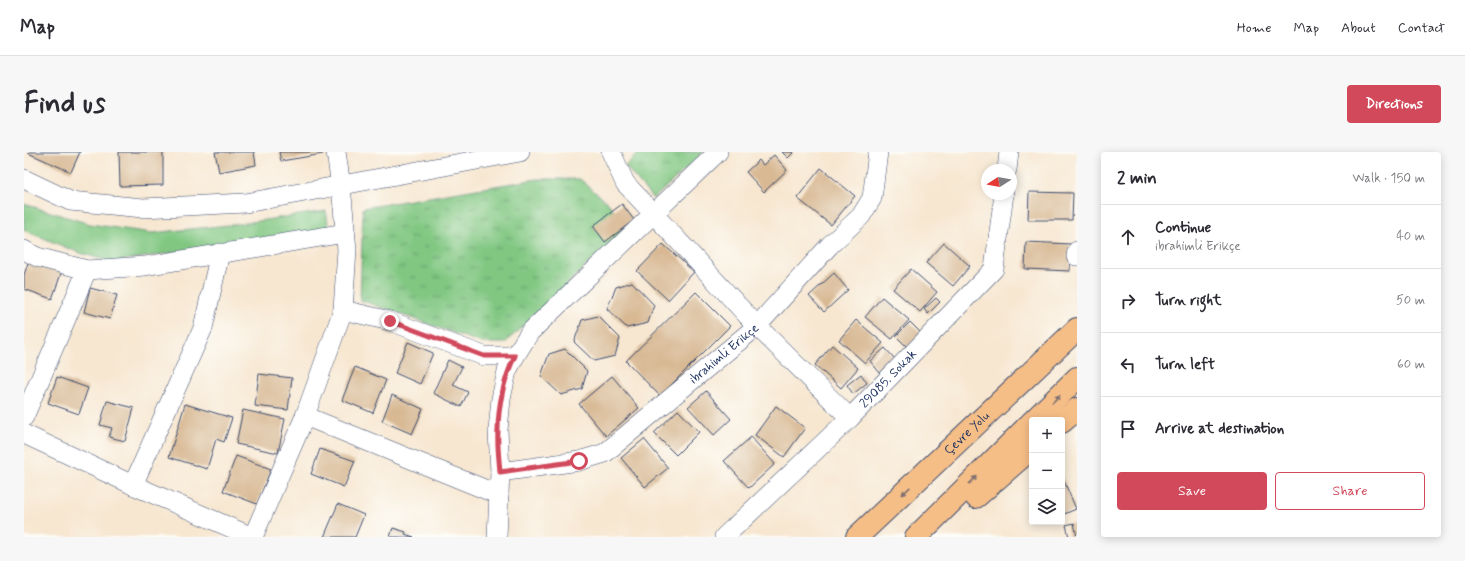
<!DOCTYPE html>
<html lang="en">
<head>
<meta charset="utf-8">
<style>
  :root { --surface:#fff; --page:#f7f7f7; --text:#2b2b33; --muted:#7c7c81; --line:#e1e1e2; --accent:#d1495b }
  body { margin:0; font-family:Mynerve,sans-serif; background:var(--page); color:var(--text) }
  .controls { position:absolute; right:12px; bottom:12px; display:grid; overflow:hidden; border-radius:4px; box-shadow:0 2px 10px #0003 }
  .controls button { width:36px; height:36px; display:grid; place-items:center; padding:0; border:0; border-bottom:1px solid var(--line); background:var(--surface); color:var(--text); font:20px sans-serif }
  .compass { position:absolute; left:957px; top:12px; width:36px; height:36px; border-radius:50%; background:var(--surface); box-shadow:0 2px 10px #0003; rotate:259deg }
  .stop { position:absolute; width:12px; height:12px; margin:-9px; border:3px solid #d1495b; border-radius:50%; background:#fff }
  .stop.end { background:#d1495b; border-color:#fff; box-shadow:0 1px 4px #0008 }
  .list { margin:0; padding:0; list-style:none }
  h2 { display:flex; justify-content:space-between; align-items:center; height:52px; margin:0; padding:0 16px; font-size:17px }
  h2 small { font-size:13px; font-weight:400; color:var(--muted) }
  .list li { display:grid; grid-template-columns:26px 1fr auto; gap:12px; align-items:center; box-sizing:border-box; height:64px; padding:0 16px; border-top:1px solid var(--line) }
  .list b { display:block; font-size:15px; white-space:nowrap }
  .list p { margin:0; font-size:13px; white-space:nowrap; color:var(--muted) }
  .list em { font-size:13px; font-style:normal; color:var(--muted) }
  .actions { display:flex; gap:8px; padding:12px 16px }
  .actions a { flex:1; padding:9px 0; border:1px solid var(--accent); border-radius:4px; text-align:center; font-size:14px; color:var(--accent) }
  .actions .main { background:var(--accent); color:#fff }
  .icon { flex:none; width:22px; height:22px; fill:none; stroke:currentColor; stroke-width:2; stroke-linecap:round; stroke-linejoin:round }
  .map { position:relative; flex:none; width:1053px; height:385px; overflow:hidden; border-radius:4px }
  header { display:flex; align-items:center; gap:24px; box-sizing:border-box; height:56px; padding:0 20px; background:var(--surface); border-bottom:1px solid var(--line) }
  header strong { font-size:19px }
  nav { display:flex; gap:22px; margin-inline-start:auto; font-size:14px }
  .intro { display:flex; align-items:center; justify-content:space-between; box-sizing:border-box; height:96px; padding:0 24px }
  h1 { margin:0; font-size:28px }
  .button { padding:10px 18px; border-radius:4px; background:var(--accent); color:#fff; font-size:14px; font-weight:700 }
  main { display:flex; gap:24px; padding:0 24px }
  aside { flex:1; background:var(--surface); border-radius:4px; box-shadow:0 2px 10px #0003 }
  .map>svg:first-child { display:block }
  .green { fill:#81c782; stroke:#4e7b70 }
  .park { fill:url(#park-tufts); stroke:#4e7b70 }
  .building { fill:#d8b994 }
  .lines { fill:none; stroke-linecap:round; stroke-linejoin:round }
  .minor-casing { stroke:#3c4b6f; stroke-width:20 }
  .major-casing { stroke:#3c4b6f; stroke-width:24 }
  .minor { stroke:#fff; stroke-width:19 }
  .major { stroke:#f6be87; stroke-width:22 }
  .oneway { fill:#7e6f70 }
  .route { stroke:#d1495b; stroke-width:5 }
  .labels { text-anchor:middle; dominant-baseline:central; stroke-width:3; stroke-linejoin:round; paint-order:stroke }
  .street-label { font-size:13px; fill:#1b2f5e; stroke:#fdfcf7 }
</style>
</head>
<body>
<header>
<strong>Map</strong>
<nav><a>Home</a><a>Map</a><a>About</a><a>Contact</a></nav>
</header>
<div class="intro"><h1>Find us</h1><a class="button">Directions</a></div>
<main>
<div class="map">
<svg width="1053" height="385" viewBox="0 0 1053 385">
  <defs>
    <pattern id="park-tufts" width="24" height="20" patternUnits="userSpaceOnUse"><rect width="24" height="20" fill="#81c782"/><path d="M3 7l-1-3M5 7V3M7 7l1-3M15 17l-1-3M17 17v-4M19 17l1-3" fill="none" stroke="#69a26e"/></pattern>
  </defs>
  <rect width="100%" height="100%" fill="#fdfcf7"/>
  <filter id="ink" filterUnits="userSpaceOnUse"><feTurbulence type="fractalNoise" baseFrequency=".025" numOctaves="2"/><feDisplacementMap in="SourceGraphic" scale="8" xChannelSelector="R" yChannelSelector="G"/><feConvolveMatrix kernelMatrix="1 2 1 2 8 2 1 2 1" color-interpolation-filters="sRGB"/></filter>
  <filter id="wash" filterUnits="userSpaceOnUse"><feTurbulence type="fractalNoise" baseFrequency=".012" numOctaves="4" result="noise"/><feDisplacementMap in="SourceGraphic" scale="16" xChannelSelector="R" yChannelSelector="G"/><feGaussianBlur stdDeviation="0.9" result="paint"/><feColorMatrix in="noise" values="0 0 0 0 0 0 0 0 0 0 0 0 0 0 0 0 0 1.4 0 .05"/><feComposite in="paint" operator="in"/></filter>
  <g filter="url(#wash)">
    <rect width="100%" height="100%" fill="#f7e7d1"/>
    <!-- green -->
    <polygon class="green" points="0,52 66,72 128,81 214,72 302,59 305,77 87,110 53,100 0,78"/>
    <!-- park -->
    <g class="park">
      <polygon points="616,0 680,0 629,47 601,14"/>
      <polygon points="513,27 556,27 585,52 601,77 481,191 458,191 336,148 339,56"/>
    </g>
    <g id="blocks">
      <!-- building -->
      <g class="building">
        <polygon points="5,0 56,0 47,20 4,1"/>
        <polygon points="95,0 139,0 139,33 96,34"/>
        <polygon points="191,0 230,0 232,13 195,20"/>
        <polygon points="255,0 299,0 299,2 257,9"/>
        <polygon points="758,0 770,0 764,6"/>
        <polygon points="750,3 763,18 740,40 722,20 735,8 739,13"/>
        <polygon points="797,16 831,44 807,73 773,46"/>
        <polygon points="1005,40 1049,41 1048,68 1004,68"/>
        <polygon points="598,52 610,68 581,90 569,74"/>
        <polygon points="1002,90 1047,92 1046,119 1001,117"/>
        <polygon points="920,91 946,114 929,134 902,111"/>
        <polygon points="639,92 670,120 644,148 613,119"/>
        <polygon points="5,108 38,119 28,147 0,137 0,123"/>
        <polygon points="887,117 913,140 896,160 869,137"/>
        <polygon points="810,121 824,138 800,160 785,144"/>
        <polygon points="608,130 630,153 624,171 603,176 583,157 592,135"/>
        <polygon points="66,136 93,143 86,167 60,160"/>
        <polygon points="672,140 706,174 636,244 602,209"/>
        <polygon points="858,145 885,168 868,187 841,165"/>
        <polygon points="912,146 916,150 904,162 900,157"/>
        <polygon points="574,164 596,186 591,204 570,209 550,190 558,168"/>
        <polygon points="832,168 859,191 841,211 815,188"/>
        <polygon points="886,170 897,181 883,195 872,184"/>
        <polygon points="384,190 409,201 396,232 371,221"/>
        <polygon points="808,193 834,216 817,236 791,213"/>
        <polygon points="861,196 871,207 856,221 846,209"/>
        <polygon points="541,197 563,219 558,237 537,243 517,224 525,202"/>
        <polygon points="424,208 438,215 429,233 444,240 437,255 409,241"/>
        <polygon points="331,215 362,228 349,261 318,248"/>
        <polygon points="235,222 268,226 264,258 231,254"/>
        <polygon points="837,222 843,231 829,242 823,233"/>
        <polygon points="588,224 615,256 582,284 555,252"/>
        <polygon points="33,225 64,236 55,262 24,251"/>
        <polygon points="682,239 707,267 690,283 664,255"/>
        <polygon points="368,243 399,257 388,282 358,269"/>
        <polygon points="83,249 110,256 101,289 85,285 88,276 76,273"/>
        <polygon points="161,252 208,266 200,290 192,287 183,317 145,305"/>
        <polygon points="752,254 781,276 760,305 731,283"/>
        <polygon points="219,258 261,267 254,301 212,292"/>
        <polygon points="654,258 675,280 652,303 630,281"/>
        <polygon points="727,285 751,312 725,336 700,309"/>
        <polygon points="620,287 644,316 621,335 597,306"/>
        <polygon points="296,297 331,309 320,335 287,322"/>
        <polygon points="212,304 247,317 233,352 199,339"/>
        <polygon points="1038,324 1052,357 1038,363"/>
        <polygon points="314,352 340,363 331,385 300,385"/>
        <polygon points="1050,371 1053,385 1045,385 1042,373"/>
        <polygon points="369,376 382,380 381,382 390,385 366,385"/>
      </g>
    </g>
  </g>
  <g filter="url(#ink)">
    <use href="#blocks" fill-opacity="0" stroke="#3c4b6f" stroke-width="1"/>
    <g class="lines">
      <!-- minor casing -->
      <g class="minor-casing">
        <g id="minor">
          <polyline points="587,0 601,31 733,174 826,266"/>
          <polyline points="983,18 985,0"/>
          <polyline points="0,27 46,49 119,56 222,51 496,0"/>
          <polyline points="0,98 13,105 63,118 121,114 321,81"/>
          <polyline points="1052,104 1053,99"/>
          <polyline points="319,158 366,169 460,204 491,204"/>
          <polyline points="281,264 475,343"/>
          <polyline points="0,265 63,118"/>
          <polyline points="0,282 109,333 228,385"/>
          <path id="s1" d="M476,320l79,-11 26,-8 152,-127 73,-81 31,-29 11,-18 6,-46"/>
          <polyline points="109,333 179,176 196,101"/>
          <polyline points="229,385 281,264 319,158 323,98 317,34 312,0"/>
          <polyline points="473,385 476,320 474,278 477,247 483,219 491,204 506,180 694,0"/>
          <path id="s2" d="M700,385l126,-119 144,-149 10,-75"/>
        </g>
      </g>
      <!-- major casing -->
      <g class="major-casing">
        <g id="major">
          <polyline points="1010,268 1053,226"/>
          <polyline points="1038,270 1053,257"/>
          <polyline points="952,345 1008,296"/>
          <path id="s3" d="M833,385l220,-208"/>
          <polyline points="892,385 1008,270"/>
        </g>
      </g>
      <!-- minor -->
      <use href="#minor" class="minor"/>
      <!-- major -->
      <use href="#major" class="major"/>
    </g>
    <!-- one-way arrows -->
    <defs><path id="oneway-solid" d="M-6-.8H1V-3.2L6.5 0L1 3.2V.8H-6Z"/></defs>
    <g class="oneway">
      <use href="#oneway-solid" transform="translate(1032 247) rotate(-44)"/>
      <use href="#oneway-solid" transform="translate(949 328) rotate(-45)"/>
      <use href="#oneway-solid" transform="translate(882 339) rotate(137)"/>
    </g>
  </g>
  <g class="lines" filter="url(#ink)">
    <!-- route -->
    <path class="route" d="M366,169l94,35h31c-11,22 -17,50 -17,75 -1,14 1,27 2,41l79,-11"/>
  </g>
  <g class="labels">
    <!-- street labels -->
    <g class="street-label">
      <text stroke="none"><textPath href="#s1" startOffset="262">ibrahimli Erikçe</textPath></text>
      <text stroke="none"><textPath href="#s2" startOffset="228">29085. Sokak</textPath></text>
      <text stroke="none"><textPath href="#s3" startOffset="151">Çevre Yolu</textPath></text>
    </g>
  </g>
</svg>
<div class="controls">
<button>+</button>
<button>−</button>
<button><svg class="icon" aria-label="layers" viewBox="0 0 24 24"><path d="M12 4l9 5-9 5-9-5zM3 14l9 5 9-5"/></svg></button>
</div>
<svg class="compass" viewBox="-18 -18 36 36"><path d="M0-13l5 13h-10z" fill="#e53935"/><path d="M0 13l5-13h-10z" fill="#7c7c81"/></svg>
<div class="stop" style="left:555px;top:309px"></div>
<div class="stop end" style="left:366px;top:169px"></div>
</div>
<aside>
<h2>2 min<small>Walk · 150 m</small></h2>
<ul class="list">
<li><svg class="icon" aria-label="ahead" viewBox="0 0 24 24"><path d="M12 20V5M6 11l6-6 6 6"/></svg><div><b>Continue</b><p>ibrahimli Erikçe</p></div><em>40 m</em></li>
<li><svg class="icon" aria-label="right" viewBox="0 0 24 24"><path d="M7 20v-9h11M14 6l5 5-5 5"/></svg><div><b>Turn right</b></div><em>50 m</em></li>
<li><svg class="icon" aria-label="left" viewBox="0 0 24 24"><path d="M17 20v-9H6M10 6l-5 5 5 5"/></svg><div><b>Turn left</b></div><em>60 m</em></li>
<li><svg class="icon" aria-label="arrive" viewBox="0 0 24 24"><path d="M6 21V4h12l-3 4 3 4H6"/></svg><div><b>Arrive at destination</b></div></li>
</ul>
<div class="actions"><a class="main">Save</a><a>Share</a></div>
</aside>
</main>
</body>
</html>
